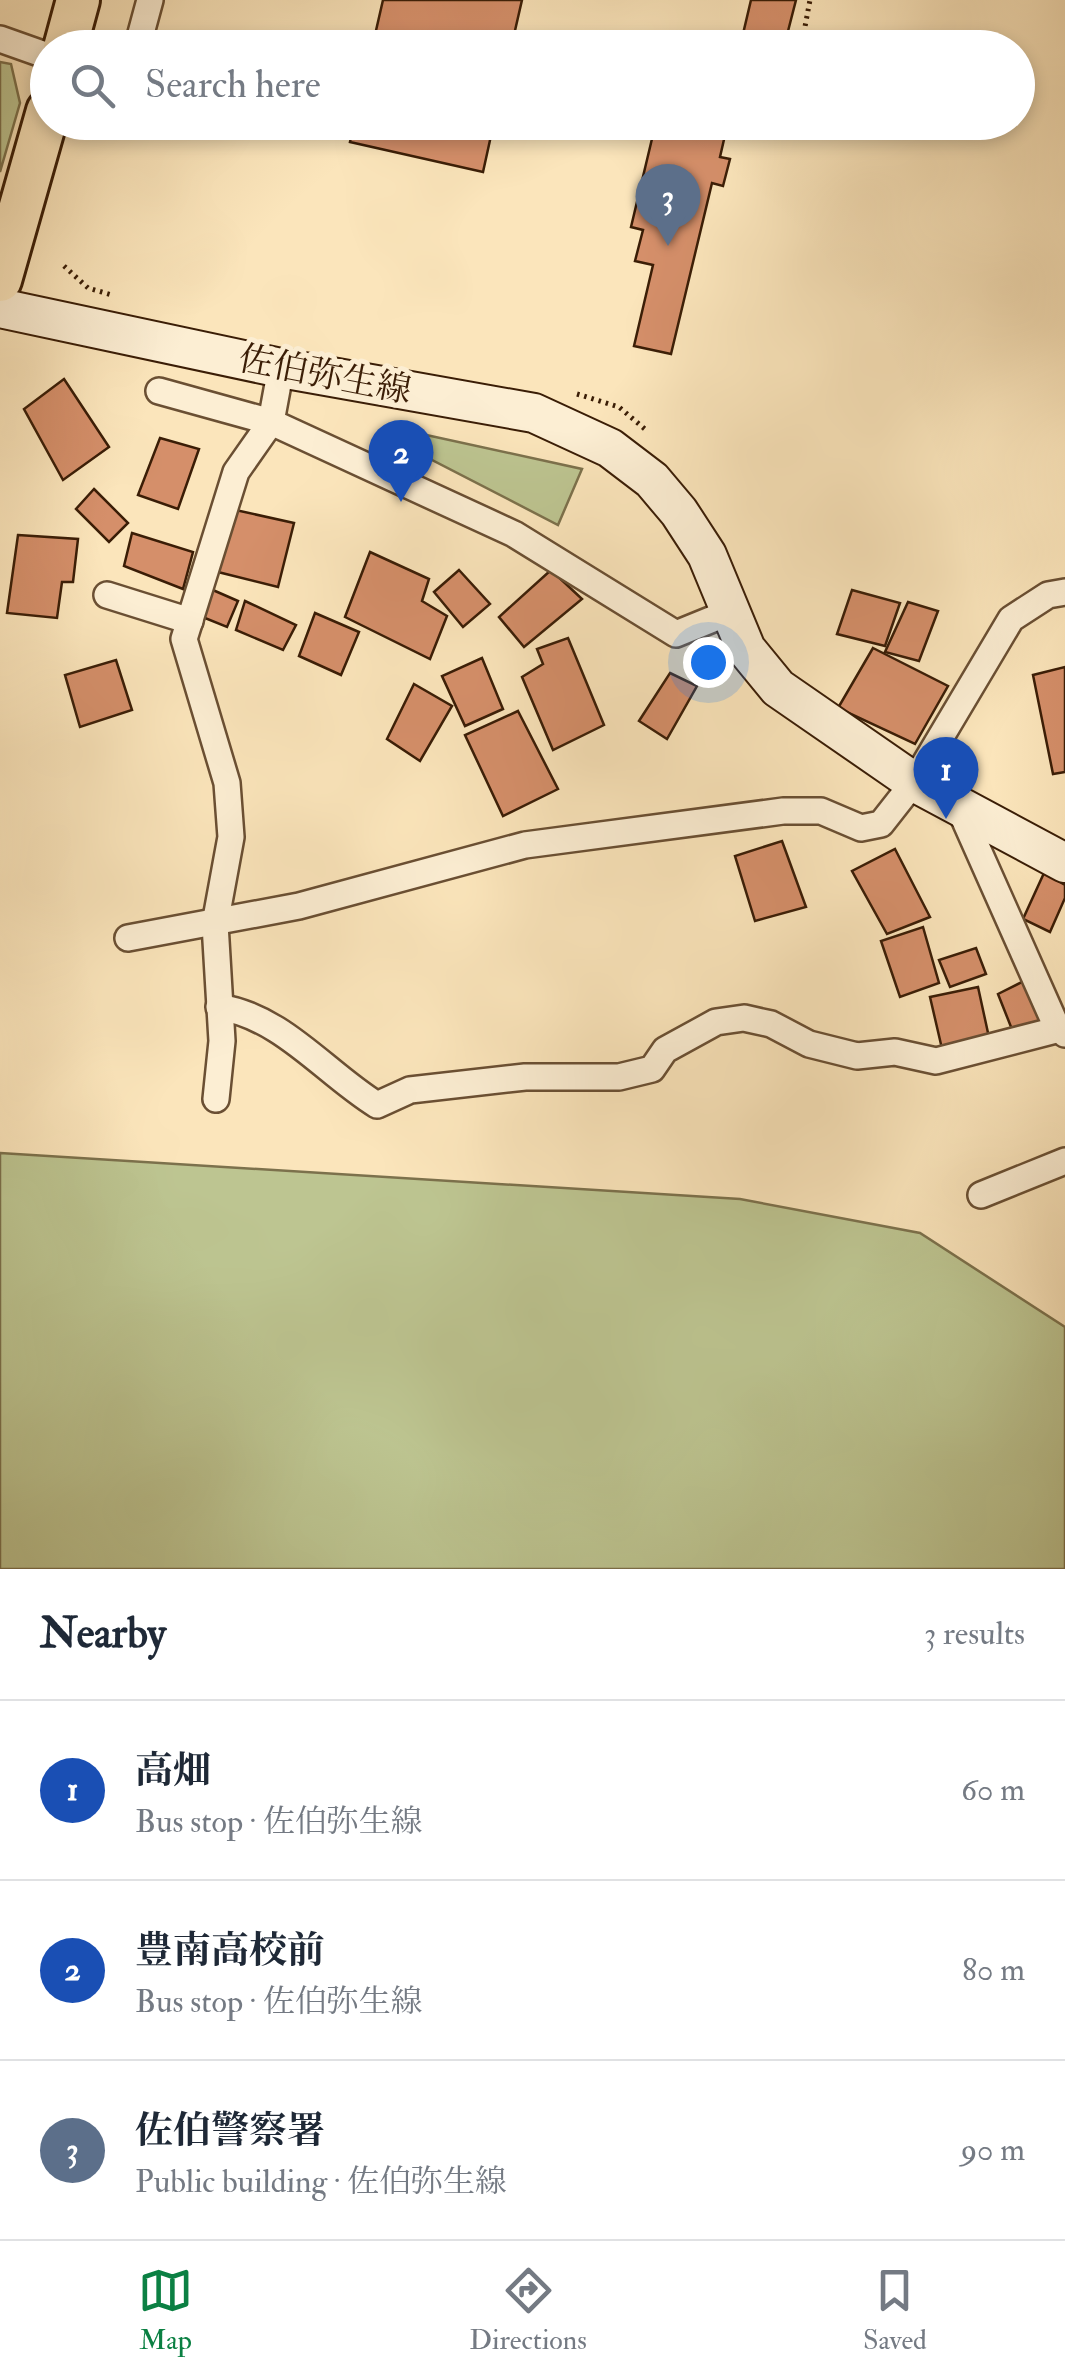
<!DOCTYPE html>
<html lang="en">
<head>
<meta charset="utf-8">
<style>
  :root { --surface:#fff; --page:#f6f6f7; --text:#1f2937; --muted:#747a83; --line:#e0e1e3; --accent:#0b8043 }
  body { margin:0; font-family:"IM FELL Double Pica","Noto Serif JP",serif; background:var(--page); color:var(--text) }
  .you { position:absolute; left:708px; top:662px; width:35px; height:35px; margin:-25px; border:8px solid #fff; border-radius:50%; background:#1a73e8; box-shadow:0 0 0 15px #1a73e833 }
  .badge { display:grid; place-items:center; width:65px; height:65px; border-radius:50%; background:var(--accent); color:#fff; font-size:32px; font-weight:700 }
  .pin { position:absolute; translate:-50% -82px; filter:drop-shadow(0 2px 5px #0008) }
  .pin::after { content:''; position:absolute; top:52px; width:35px; height:30px; background:inherit; clip-path:polygon(0 0,100% 0,50% 100%) }
  .list { margin:0; padding:0; list-style:none }
  h2 { display:flex; justify-content:space-between; align-items:center; height:130px; margin:0; padding:0 40px; font-size:42px }
  h2 small { font-size:32px; font-weight:400; color:var(--muted) }
  .list li { display:grid; grid-template-columns:65px 1fr auto; gap:30px; align-items:center; box-sizing:border-box; height:180px; padding:0 40px; border-top:2px solid var(--line) }
  .list b { display:block; font-size:38px; white-space:nowrap }
  .list p { margin:0; font-size:32px; white-space:nowrap; color:var(--muted) }
  .list em { font-size:32px; font-style:normal; color:var(--muted) }
  .icon { flex:none; width:55px; height:55px; fill:none; stroke:currentColor; stroke-width:2; stroke-linecap:round; stroke-linejoin:round }
  .map { position:relative; flex:none; width:1065px; height:1569px; overflow:hidden }
  .search { position:absolute; background:var(--surface); box-shadow:0 5px 15px #0003; left:30px; right:30px; top:30px; height:110px; display:flex; align-items:center; gap:25px; box-sizing:border-box; padding:0 35px; border-radius:55px; color:var(--muted); font-size:38px }
  .sheet { height:670px; background:var(--surface) }
  nav { display:flex; justify-content:space-around; align-items:center; box-sizing:border-box; height:140px; border-top:2px solid var(--line); background:var(--surface); font-size:28px; color:var(--muted) }
  nav a { display:grid; justify-items:center; gap:5px }
  nav .on { color:var(--accent) }
  .map>svg:first-child { display:block }
  .green { fill:#bdc591; stroke:#7c714c; stroke-width:2.5 }
  .building { fill:#d58f6a; stroke:#3a1d06; stroke-width:2.5 }
  .lines { fill:none; stroke-linecap:round; stroke-linejoin:round }
  .minor-casing { stroke:#6a4f33; stroke-width:30 }
  .secondary-casing { stroke:#3a1d06; stroke-width:42 }
  .trunk-casing { stroke:#3a1d06; stroke-width:48 }
  .path { stroke:#3a1d06; stroke-width:5; stroke-dasharray:2.5 5; stroke-linecap:butt }
  .minor { stroke:#fceed3; stroke-width:25 }
  .secondary { stroke:#fceed3; stroke-width:38 }
  .trunk { stroke:#fbe5bb; stroke-width:42 }
  .labels { text-anchor:middle; dominant-baseline:central; stroke-width:10; stroke-linejoin:round; paint-order:stroke }
  .street-label { font-size:35px; fill:#3a1d06; stroke:#fceed3 }
</style>
</head>
<body>
<div class="map">
<svg width="1065" height="1569" viewBox="0 0 1065 1569">
  <rect width="100%" height="100%" fill="#fbe5bb"/>
  <filter id="stains"><feTurbulence type="fractalNoise" baseFrequency=".002" numOctaves="4"/><feColorMatrix values="0 0 0 0 .2 0 0 0 0 .09 0 0 0 0 .02 0 0 0 .5 -.17"/></filter>
  <radialGradient id="worn" r=".72"><stop offset=".6" stop-color="#630" stop-opacity="0"/><stop offset="1" stop-color="#630" stop-opacity=".3"/></radialGradient>
  <!-- green -->
  <g class="green">
    <polygon points="0,62 11,64 20,103 0,172"/>
    <polygon points="408,431 582,469 558,525 405,446"/>
    <polygon points="0,1153 740,1199 920,1233 1065,1327 1065,1569 0,1569"/>
  </g>
  <!-- building -->
  <g class="building">
    <polygon points="383,0 522,0 511,48 372,48"/>
    <polygon points="751,0 796,0 786,39 743,34"/>
    <polygon points="354,122 494,122 483,172 350,142"/>
    <polygon points="656,122 728,122 720,157 730,159 723,186 712,183 671,354 634,346 653,265 635,261 643,230 631,227"/>
    <polygon points="64,379 109,447 63,480 24,409"/>
    <polygon points="160,438 199,449 178,509 138,495"/>
    <polygon points="94,489 128,523 109,542 76,509"/>
    <polygon points="231,509 294,523 278,587 214,571"/>
    <polygon points="132,533 193,552 183,589 124,566"/>
    <polygon points="18,535 78,539 73,582 62,582 57,618 7,613"/>
    <polygon points="370,552 429,579 422,601 447,616 430,659 345,617"/>
    <polygon points="459,570 490,604 463,627 434,592"/>
    <polygon points="551,570 582,599 524,647 499,617"/>
    <polygon points="206,587 238,601 227,627 195,614"/>
    <polygon points="852,590 900,603 885,646 837,634"/>
    <polygon points="245,601 296,625 283,650 236,630"/>
    <polygon points="908,602 938,611 919,661 885,652"/>
    <polygon points="315,613 359,632 341,675 299,656"/>
    <polygon points="568,638 604,725 553,750 522,677 543,664 537,649"/>
    <polygon points="873,648 948,686 915,744 838,708"/>
    <polygon points="482,658 503,709 465,726 442,676"/>
    <polygon points="116,660 132,710 80,727 65,675"/>
    <polygon points="1065,667 1065,772 1053,774 1033,675"/>
    <polygon points="670,673 697,686 667,739 639,721"/>
    <polygon points="414,684 452,706 420,761 387,739"/>
    <polygon points="518,711 558,789 503,816 465,735"/>
    <polygon points="782,841 806,907 755,921 735,856"/>
    <polygon points="895,849 930,917 887,934 852,871"/>
    <polygon points="1044,873 1065,885 1065,898 1050,932 1023,919"/>
    <polygon points="923,927 939,983 900,997 881,941"/>
    <polygon points="976,948 986,974 950,987 939,960"/>
    <polygon points="1030,978 1050,1022 1015,1037 998,994"/>
    <polygon points="978,987 990,1042 943,1053 930,997"/>
  </g>
  <g class="lines">
    <!-- minor casing -->
    <g class="minor-casing">
      <g id="minor">
        <polyline points="0,39 48,56"/>
        <polyline points="137,48 150,0"/>
        <polyline points="281,368 271,422 514,534 676,634 730,612"/>
        <polyline points="159,391 271,422 236,472 184,639 227,783 231,837 215,924 222,1041 216,1099"/>
        <polyline points="107,595 190,621"/>
        <polyline points="958,805 1055,1023 1065,1034"/>
        <polyline points="128,938 299,906 525,845 783,811 821,811 861,828 881,824 914,782 1011,619 1048,595 1065,592"/>
        <path d="M219,1007c64,10 106,66 158,98l33,-15 115,-13h94l33,-8 13,-19 51,-28 28,-4 27,6 38,20 48,12 38,-4 41,9 124,-32"/>
        <polyline points="981,1195 1065,1161"/>
      </g>
    </g>
    <!-- secondary casing -->
    <g class="secondary-casing">
      <polyline id="secondary" points="0,308 281,368 534,413 610,448 652,480 679,512 707,555 746,649 778,688 914,782 1065,863"/>
    </g>
    <!-- trunk casing -->
    <g class="trunk-casing">
      <g id="trunk">
        <polyline points="65,48 78,0"/>
        <polyline points="0,280 48,111"/>
      </g>
    </g>
    <!-- path -->
    <g class="path">
      <polyline points="801,48 810,0"/>
      <polyline points="64,266 88,288 112,295"/>
      <polyline points="577,394 619,407 646,430"/>
    </g>
    <!-- minor -->
    <use href="#minor" class="minor"/>
    <!-- secondary -->
    <use href="#secondary" class="secondary"/>
    <!-- trunk -->
    <use href="#trunk" class="trunk"/>
  </g>
  <g class="labels">
    <!-- street labels -->
    <g class="street-label">
      <text transform="translate(325 375) rotate(11)">佐伯弥生線</text>
    </g>
  </g>
  <rect width="100%" height="100%" filter="url(#stains)"/>
  <rect width="100%" height="100%" fill="url(#worn)"/>
</svg>
<div class="you"></div>
<div class="pin badge" style="left:946px;top:819px;background:#1a4fb4">1</div>
<div class="pin badge" style="left:401px;top:502px;background:#1a4fb4">2</div>
<div class="pin badge" style="left:668px;top:246px;background:#5c6f8a">3</div>
<div class="search"><svg class="icon" aria-label="search" viewBox="0 0 24 24"><circle cx="10" cy="10" r="6"/><path d="M15 15l6 6"/></svg>Search here</div>
</div>
<section class="sheet">
<h2>Nearby<small>3 results</small></h2>
<ul class="list">
<li><span class="badge" style="background:#1a4fb4">1</span><div><b>高畑</b><p>Bus stop · 佐伯弥生線</p></div><em>60 m</em></li>
<li><span class="badge" style="background:#1a4fb4">2</span><div><b>豊南高校前</b><p>Bus stop · 佐伯弥生線</p></div><em>80 m</em></li>
<li><span class="badge" style="background:#5c6f8a">3</span><div><b>佐伯警察署</b><p>Public building · 佐伯弥生線</p></div><em>90 m</em></li>
</ul>
</section>
<nav>
<a class="on"><svg class="icon" aria-label="map" viewBox="0 0 24 24"><path d="M3 6l6-2 6 2 6-2v14l-6 2-6-2-6 2zM9 4v14M15 6v14"/></svg>Map</a>
<a><svg class="icon" aria-label="directions" viewBox="0 0 24 24"><path d="M12 3l9 9-9 9-9-9zM9 14v-3h6M13 9l2 2-2 2"/></svg>Directions</a>
<a><svg class="icon" aria-label="saved" viewBox="0 0 24 24"><path d="M7 4h10v16l-5-4-5 4z"/></svg>Saved</a>
</nav>
</body>
</html>
